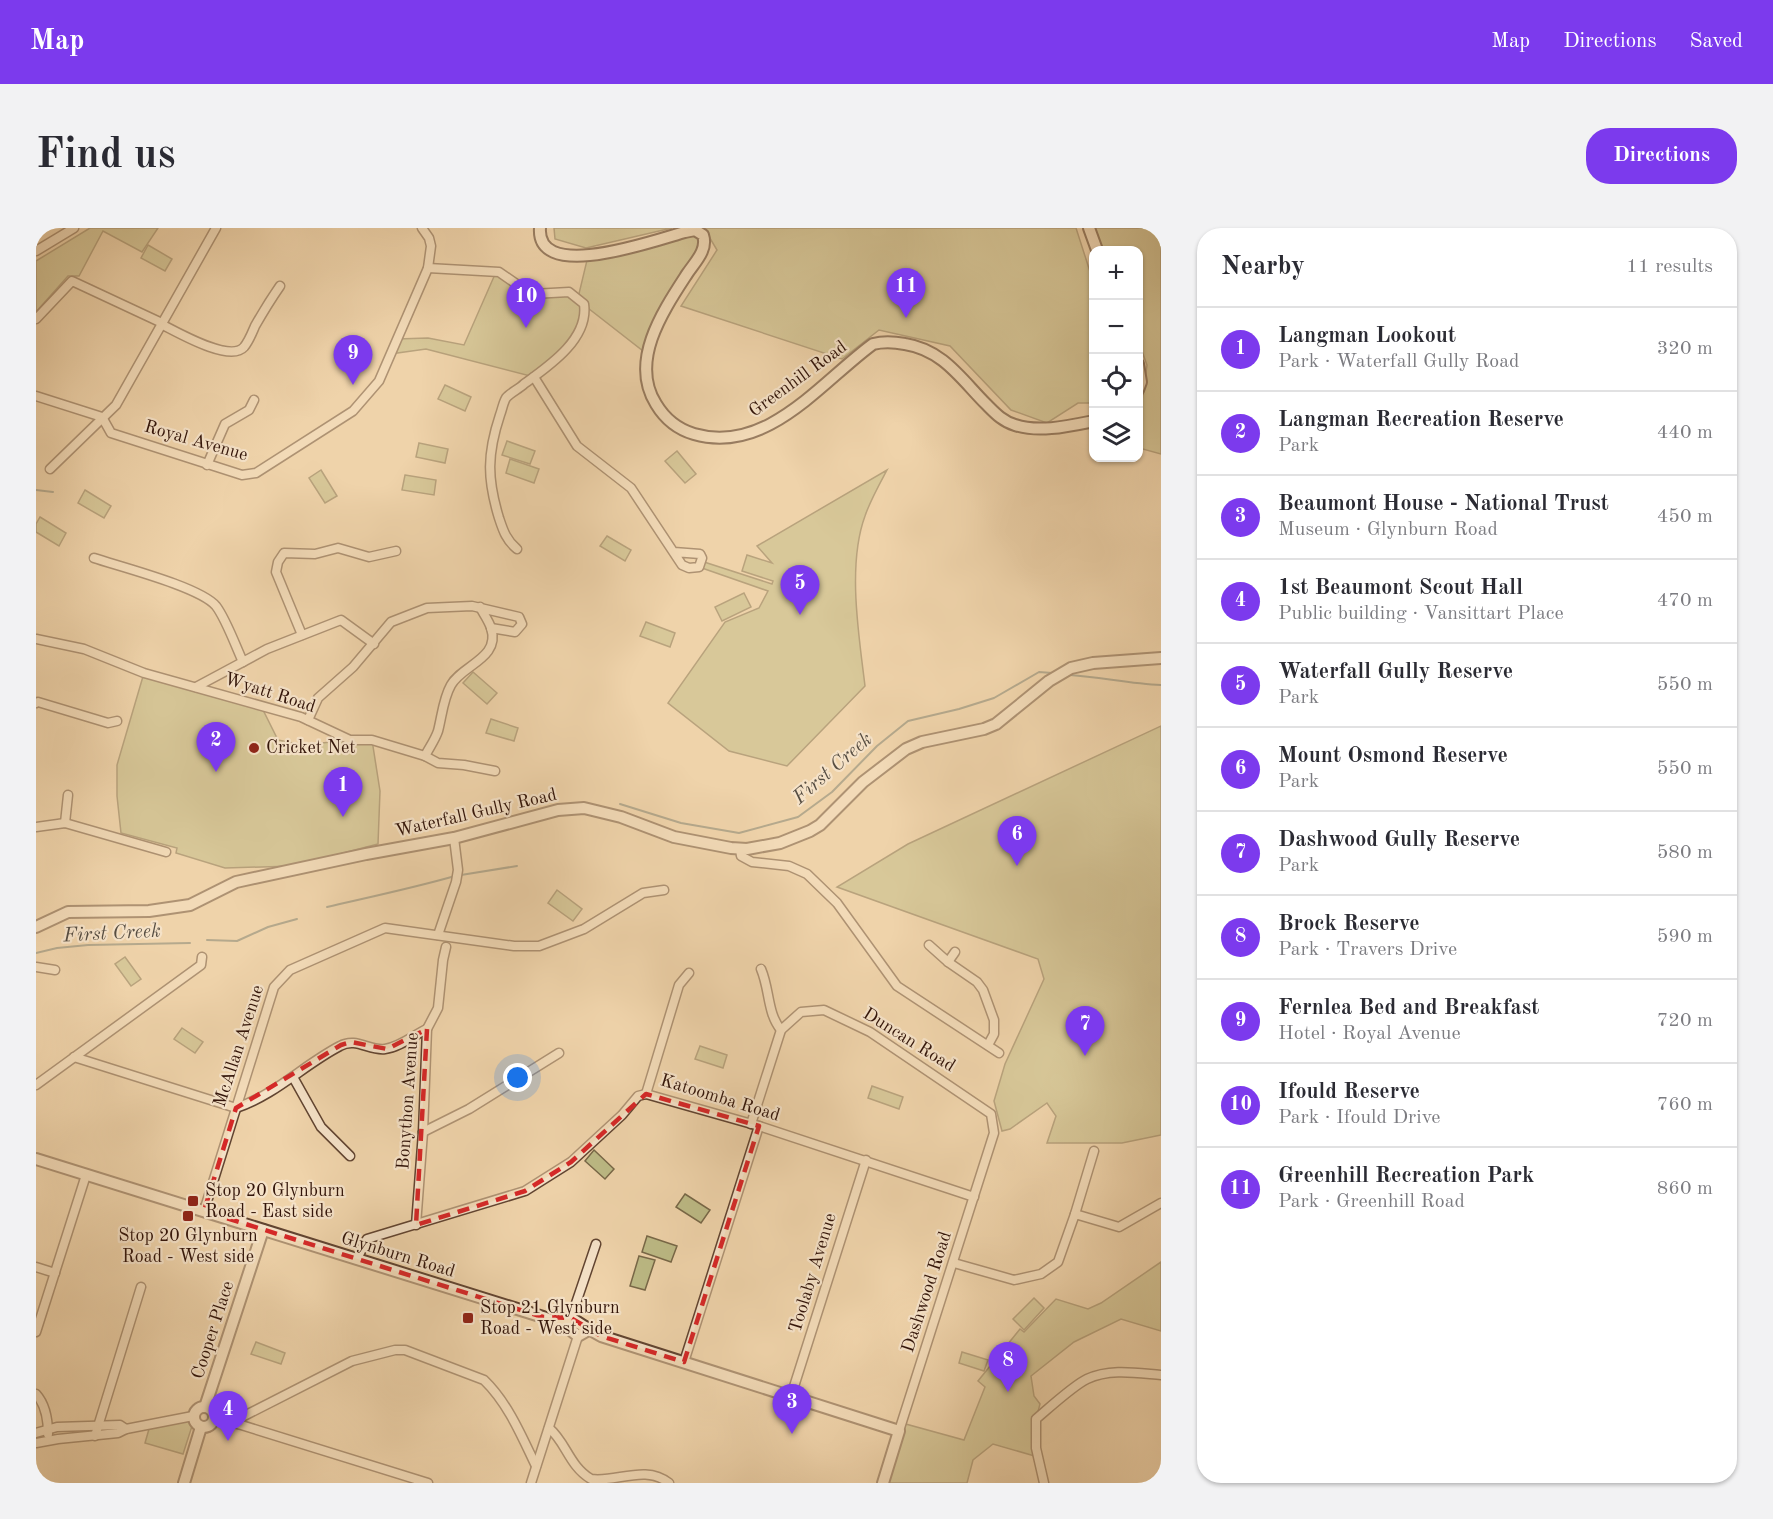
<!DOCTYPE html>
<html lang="en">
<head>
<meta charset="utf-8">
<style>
  :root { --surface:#fff; --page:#f2f2f3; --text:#2b2b33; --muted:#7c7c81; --line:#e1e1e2; --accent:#7c3aed }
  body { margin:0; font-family:"Old Standard TT",serif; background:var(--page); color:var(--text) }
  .controls { position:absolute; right:18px; top:18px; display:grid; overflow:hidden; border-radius:12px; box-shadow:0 2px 4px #0004 }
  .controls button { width:54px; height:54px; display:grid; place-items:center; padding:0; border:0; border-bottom:2px solid var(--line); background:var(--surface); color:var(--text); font:30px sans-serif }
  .you { position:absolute; left:482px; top:850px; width:21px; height:21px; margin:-15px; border:4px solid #fff; border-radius:50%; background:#1a73e8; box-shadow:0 0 0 9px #1a73e833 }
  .badge { display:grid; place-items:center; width:39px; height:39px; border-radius:50%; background:var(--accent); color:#fff; font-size:20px; font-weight:700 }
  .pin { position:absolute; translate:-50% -50px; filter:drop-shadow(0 2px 3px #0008) }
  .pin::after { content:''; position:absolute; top:32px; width:21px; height:18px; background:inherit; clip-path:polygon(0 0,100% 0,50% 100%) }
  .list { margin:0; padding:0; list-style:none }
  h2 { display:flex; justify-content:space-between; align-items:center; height:78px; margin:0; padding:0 24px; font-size:26px }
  h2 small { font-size:20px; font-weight:400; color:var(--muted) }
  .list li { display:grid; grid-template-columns:39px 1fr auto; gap:18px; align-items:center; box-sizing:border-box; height:84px; padding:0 24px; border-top:2px solid var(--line) }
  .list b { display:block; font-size:22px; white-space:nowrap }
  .list p { margin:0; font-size:20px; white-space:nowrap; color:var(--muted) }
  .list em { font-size:20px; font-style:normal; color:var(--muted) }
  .icon { flex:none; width:33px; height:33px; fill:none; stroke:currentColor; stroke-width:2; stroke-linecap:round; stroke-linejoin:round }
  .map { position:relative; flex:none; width:1125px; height:1255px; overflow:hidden; border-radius:24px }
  header { display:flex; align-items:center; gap:36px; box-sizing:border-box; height:84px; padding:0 30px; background:var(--accent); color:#fff }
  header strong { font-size:28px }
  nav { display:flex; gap:33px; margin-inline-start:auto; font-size:21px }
  .intro { display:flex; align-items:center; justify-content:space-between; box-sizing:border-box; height:144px; padding:0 36px }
  h1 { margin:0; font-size:42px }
  .button { padding:15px 27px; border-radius:24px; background:var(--accent); color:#fff; font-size:21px; font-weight:700 }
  main { display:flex; gap:36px; padding:0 36px }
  aside { flex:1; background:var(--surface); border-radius:24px; box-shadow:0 2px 4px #0004 }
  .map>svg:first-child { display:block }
  .green { fill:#bdbb86; stroke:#786848; stroke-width:1.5 }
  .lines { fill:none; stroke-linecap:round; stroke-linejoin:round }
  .stream { stroke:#70766b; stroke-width:2 }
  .minor-casing { stroke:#614431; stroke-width:11 }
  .tertiary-casing { stroke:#614431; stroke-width:14 }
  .secondary-casing { stroke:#321409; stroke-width:14 }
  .minor { stroke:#f5e2c8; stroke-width:8 }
  .tertiary { stroke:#f5e2c8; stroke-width:10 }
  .secondary { stroke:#f5e2c8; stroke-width:10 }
  .marked { fill:none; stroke:#d62828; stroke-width:4.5; stroke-dasharray:12 8; stroke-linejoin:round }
  .poi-dot { fill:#8f2418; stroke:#f5e2c8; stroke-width:2 }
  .labels { text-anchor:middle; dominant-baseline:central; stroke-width:4.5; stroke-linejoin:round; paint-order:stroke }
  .street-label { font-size:18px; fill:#321409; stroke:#f5e2c8 }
  .poi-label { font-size:18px; fill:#321409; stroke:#f5e2c8; text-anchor:start }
  .water-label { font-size:20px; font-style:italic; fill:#564d42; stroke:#f5e2c8 }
</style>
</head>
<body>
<header>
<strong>Map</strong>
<nav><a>Map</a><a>Directions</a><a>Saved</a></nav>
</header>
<div class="intro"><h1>Find us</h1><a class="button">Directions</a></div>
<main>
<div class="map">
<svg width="1125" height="1255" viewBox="0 0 1125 1255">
  <rect width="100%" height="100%" fill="#efd3aa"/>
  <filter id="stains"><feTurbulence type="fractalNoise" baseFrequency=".00333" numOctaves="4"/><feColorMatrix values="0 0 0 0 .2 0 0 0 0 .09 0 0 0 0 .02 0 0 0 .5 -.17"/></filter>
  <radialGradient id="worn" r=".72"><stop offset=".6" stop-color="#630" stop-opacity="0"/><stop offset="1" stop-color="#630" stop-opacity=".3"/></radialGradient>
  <!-- green -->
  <g class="green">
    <polygon points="54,0 122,0 106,24 67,3 43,48 32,48 0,84 0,33"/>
    <polygon points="518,0 636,0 550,20 519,11"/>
    <polygon points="668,0 1040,0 1057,53 1057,175 1042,175 1011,195 975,182 914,118 843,102 806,131 645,78 681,22"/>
    <polygon points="1059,0 1125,0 1125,226 1103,220 1103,176 1106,173 1111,137 1103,115 1102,22 1067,22"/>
    <polygon points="659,2 670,14 637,68 611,126 548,77 540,107 498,149 390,121 354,126 361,111 392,110 428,117 460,44 492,64 526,63 542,70 552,28"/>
    <polygon points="112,17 136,31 129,43 105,30"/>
    <polygon points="409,157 435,169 429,183 402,171"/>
    <polygon points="471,213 499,223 494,236 466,227"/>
    <polygon points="383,215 412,221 409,235 380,229"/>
    <polygon points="641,223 660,246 649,255 629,233"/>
    <polygon points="474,231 503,241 498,255 470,245"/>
    <polygon points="285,242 301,268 289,275 273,250"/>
    <path d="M851,242c-8,15 -17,31 -22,46 -18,49 -6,120 0,170l-78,80 -58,-15 -61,-48 57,-81 34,-14 9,-17 -69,-24 2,-6 71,23 1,-3 -31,-10 5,-16 25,8 -15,-17z"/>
    <polygon points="369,247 400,252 398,267 366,262"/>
    <polygon points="49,262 75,278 68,290 42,275"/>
    <polygon points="4,289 30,305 23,318 0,304 0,296"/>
    <polygon points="571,308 595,322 589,333 564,318"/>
    <polygon points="708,365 715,379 686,393 679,379"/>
    <polygon points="610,394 639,405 634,419 604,408"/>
    <polygon points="437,444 461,465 451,476 427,455"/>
    <polygon points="108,445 225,478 242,512 267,517 314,512 336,512 344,563 342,616 257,638 189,640 140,625 141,620 85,605 81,568 81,537"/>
    <polygon points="455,491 482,500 478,513 450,505"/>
    <polygon points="1125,498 1125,907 1086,915 1011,915 1020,888 1011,875 974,901 966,903 958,873 969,836 1008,751 1002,731 801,659 872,616"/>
    <polygon points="521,662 546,681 537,693 512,675"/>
    <polygon points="89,729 105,751 95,758 79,736"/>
    <polygon points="146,800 167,814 159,825 138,811"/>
    <polygon points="664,818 691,827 687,840 659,831"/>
    <polygon points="836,858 867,869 863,881 832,870"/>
    <polygon points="558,922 578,941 569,951 549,933"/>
    <polygon points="649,966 674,982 665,995 640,979"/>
    <polygon points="611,1008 641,1018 635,1034 606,1024"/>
    <polygon points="603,1028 619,1032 609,1062 594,1058"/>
    <polygon points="1125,1034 1125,1103 1085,1091 1038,1114 995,1148 998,1168 1004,1176 1000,1191 1002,1229 957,1216 937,1232 931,1255 847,1255 866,1195 928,1212 949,1159 942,1153 984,1101 988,1104 1020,1071 1052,1081 1065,1075"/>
    <polygon points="998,1070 1008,1080 988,1102 977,1091"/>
    <polygon points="220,1114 249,1125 245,1136 215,1126"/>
    <polygon points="926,1124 952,1132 948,1143 923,1135"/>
    <polygon points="152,1193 157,1195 147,1226 109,1215 113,1201"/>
  </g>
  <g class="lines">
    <!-- stream -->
    <g class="stream">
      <polyline points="0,262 17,264"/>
      <path d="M1034,447c31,2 60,9 91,10"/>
      <polyline points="584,576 645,595 703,605 762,589 796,564 841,518 872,493 923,481 958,470 1003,444 1016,445"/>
      <polyline points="425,647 481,638"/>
      <path d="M291,679c43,-10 86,-19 128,-31"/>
      <polyline points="171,712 201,713 232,699 261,691"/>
      <polyline points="0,725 21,720 52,717 154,715"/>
    </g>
    <!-- minor casing -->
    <g class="minor-casing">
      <g id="minor">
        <polyline points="0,23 38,0"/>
        <path d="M392,40l71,4 29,20 5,2 36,-2 15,12c5,35 -35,62 -60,80 -5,5 -14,9 -18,14 -3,5 -4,12 -6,17 -13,39 -13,64 -1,103 4,12 7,22 18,31"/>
        <polyline points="0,91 36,53 126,95"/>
        <path d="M125,96c16,8 69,39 83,23 5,-6 8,-14 11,-21 8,-14 16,-27 25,-40"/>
        <polyline points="498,149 541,218 595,260 646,337 653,340 663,339 666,330 664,326 638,324"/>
        <polyline points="0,168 66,189 75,205 206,247 220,245 317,183 343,153 392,40 395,18 393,10 386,0"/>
        <polyline points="171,237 189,196 213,182 218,172"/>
        <polyline points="14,241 80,177 180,0"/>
        <path d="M58,330c27,9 106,29 122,48 10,13 20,41 27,56"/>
        <polyline points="266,407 240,344 242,334 248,325 279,326 302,320 333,329 360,323"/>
        <polyline points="0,411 48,421 108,445 265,489 314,512 336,512 389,528 402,535 428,537 459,543"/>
        <polyline points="160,459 231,421 305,392 338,416"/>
        <polyline points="0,475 2,474 72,495 81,493"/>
        <polyline points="272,492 282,470 317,439 355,394 391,380 436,378 483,389 486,396 479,404 455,400"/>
        <path d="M389,528c4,-8 10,-16 13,-25 4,-15 5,-32 13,-46 11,-20 50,-27 40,-57 -2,-7 -8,-15 -11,-21"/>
        <polyline points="29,595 32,567"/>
        <polyline points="0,599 29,595 130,624"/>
        <polyline points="704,621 705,628 716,634 753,638 771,646 801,675 861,758 963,825"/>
        <polyline points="402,707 420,654 422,642 418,610"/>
        <polyline points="893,717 912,734 941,754 947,762 958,792 958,806 952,817"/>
        <polyline points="912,734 919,724"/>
        <polyline points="0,739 19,742"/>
        <path d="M725,741c9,21 6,44 20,61"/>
        <path d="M38,829l162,51c39,-13 69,-44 104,-62 16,-9 29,5 45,3 15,-2 29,-14 42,-20"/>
        <polyline points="257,849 285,899 314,928"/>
        <polyline points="0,857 165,737 166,729"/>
        <polyline points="610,866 643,757 653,745"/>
        <polyline points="715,896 745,802 765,784 788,782 834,804 955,886 958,905 863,1203"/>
        <polyline points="387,904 433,881 523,825"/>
        <polyline points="168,983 238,759 254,742 349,700 478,718 503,718 548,701 607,665 628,662"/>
        <polyline points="1039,986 1058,923"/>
        <polyline points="380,997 387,904 391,801 402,780 407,732 410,719"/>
        <polyline points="321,1031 331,1011 489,963 535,934 586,887 602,868 610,866 723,898 938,969"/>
        <polyline points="918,1035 978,1052 1005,1046 1022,1034 1039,986 1083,999 1125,975"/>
        <polyline points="0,1039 19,1045"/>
        <polyline points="535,1090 560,1016"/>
        <polyline points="0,1104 50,947"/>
        <polyline points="648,1134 723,898"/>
        <path d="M0,1166c10,11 12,26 12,40"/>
        <polyline points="755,1168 830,932"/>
        <polyline points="178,1191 202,1196 392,1255"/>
        <path d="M202,1196l4,-7 110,-56 43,-11h10l79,30c24,23 38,57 52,86"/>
        <path d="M513,1200c17,14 20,38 42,51 25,4 54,-15 78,4"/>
        <polyline points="0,1205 21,1199 84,1197 90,1201"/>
        <polyline points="59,1208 105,1059"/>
        <polyline points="0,1215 22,1211 82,1205 90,1201 157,1188"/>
        <polyline points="495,1255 542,1108"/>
        <path d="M1008,1255l-8,-35v-29c13,-11 38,-34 51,-40 23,-11 50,-6 74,-4"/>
      </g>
    </g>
    <!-- tertiary casing -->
    <g class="tertiary-casing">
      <g id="tertiary">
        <polyline points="0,699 32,684 113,683 154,677 200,654 330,626 418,610 522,582 548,580 585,589 638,609 695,620 711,621 744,615 774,603 784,597 827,554 870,521 886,514 948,501 960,496 1013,453 1035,440 1057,435 1125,430"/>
        <polyline points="0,931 507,1089 530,1098"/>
        <polygon points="531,1090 535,1090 549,1099 549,1104 542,1108 528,1097"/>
        <polyline points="549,1099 565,1108 863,1203 847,1255"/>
        <circle cx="168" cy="1189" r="10"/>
        <polyline points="169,1179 227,1002"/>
        <polyline points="148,1255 165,1199"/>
      </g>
    </g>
    <!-- secondary casing -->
    <g class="secondary-casing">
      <g id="secondary">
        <path d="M504,0c-4,56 119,11 145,4l10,-2 8,5c5,15 -8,27 -16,39 -24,37 -58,87 -31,130 9,15 21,25 38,30 73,21 127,-52 179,-90 12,-3 21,-2 32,0 38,6 56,35 81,60 9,9 16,17 29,21 24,8 54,1 79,-4"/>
        <polyline points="1053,0 1061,22"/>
        <polyline points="1102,136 1105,154 1102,162"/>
      </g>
    </g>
    <!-- minor -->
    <use href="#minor" class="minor"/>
    <!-- tertiary -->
    <use href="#tertiary" class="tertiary"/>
    <!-- secondary -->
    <use href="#secondary" class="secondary"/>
  </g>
  <!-- marked area -->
  <path d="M0 0H1125V1255H0ZM391,801l-11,196 109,-34 46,-29 75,-68 113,32 -75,236 -83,-26 -30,-18 -28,-1 -339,-106 32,-103 105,-63 10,-3 36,7z" fill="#efd3aa" fill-opacity=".55" fill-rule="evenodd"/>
  <path class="marked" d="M391,801l-11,196 109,-34 46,-29 75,-68 113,32 -75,236 -83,-26 -30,-18 -28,-1 -339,-106 32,-103 105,-63 10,-3 36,7z"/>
  <!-- markers -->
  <g class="poi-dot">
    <circle cx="218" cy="520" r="6"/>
    <rect x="151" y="967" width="12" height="12" rx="3"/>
    <rect x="146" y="982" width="12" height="12" rx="3"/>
    <rect x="426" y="1084" width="12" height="12" rx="3"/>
  </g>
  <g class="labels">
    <!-- street labels -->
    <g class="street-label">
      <text transform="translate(762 151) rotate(-36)">Greenhill Road</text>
      <text transform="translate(160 213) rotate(16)">Royal Avenue</text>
      <text transform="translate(234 465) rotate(18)">Wyatt Road</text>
      <text transform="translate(440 585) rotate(-13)">Waterfall Gully Road</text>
      <text transform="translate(873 812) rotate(32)">Duncan Road</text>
      <text transform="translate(203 818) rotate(-72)">McAllan Avenue</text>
      <text transform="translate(684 870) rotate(17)">Katoomba Road</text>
      <text transform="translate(372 873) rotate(-86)">Bonython Avenue</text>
      <text transform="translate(362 1027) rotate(17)">Glynburn Road</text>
      <text transform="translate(777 1045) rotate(-73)">Toolaby Avenue</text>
      <text transform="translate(891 1064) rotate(-72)">Dashwood Road</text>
      <text transform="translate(177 1102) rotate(-72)">Cooper Place</text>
    </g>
    <!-- poi labels -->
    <g class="poi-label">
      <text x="230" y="520">Cricket Net</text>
      <text x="169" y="963">Stop 20 Glynburn<tspan x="169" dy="21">Road - East side</tspan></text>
      <text x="152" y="1008" text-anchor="middle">Stop 20 Glynburn<tspan x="152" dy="21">Road - West side</tspan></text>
      <text x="444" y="1080">Stop 21 Glynburn<tspan x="444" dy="21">Road - West side</tspan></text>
    </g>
    <!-- water labels -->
    <g class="water-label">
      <text transform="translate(797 541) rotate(-41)">First Creek</text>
      <text transform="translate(76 706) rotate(-3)">First Creek</text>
    </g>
  </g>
  <rect width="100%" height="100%" filter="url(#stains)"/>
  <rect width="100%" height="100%" fill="url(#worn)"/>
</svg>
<div class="controls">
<button>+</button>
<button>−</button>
<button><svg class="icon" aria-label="locate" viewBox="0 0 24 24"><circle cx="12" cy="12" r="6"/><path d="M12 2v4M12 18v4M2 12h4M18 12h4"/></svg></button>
<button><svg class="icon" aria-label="layers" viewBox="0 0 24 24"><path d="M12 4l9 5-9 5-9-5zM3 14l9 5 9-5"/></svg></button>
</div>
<div class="you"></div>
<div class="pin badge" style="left:307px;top:589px">1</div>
<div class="pin badge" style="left:180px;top:544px">2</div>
<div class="pin badge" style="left:756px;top:1206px">3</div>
<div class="pin badge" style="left:192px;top:1213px">4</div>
<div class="pin badge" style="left:764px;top:387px">5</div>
<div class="pin badge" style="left:981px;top:638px">6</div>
<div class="pin badge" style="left:1049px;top:828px">7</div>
<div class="pin badge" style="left:972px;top:1164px">8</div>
<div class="pin badge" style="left:317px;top:157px">9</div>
<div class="pin badge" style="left:490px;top:100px">10</div>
<div class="pin badge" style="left:870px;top:90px">11</div>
</div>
<aside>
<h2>Nearby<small>11 results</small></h2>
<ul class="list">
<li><span class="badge">1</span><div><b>Langman Lookout</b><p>Park · Waterfall Gully Road</p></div><em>320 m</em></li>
<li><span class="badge">2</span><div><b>Langman Recreation Reserve</b><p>Park</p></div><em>440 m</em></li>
<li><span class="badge">3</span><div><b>Beaumont House - National Trust</b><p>Museum · Glynburn Road</p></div><em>450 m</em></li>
<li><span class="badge">4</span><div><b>1st Beaumont Scout Hall</b><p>Public building · Vansittart Place</p></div><em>470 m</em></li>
<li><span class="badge">5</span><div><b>Waterfall Gully Reserve</b><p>Park</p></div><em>550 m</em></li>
<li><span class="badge">6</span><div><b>Mount Osmond Reserve</b><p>Park</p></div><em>550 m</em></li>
<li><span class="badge">7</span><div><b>Dashwood Gully Reserve</b><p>Park</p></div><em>580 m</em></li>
<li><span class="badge">8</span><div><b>Brock Reserve</b><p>Park · Travers Drive</p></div><em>590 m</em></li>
<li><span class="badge">9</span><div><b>Fernlea Bed and Breakfast</b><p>Hotel · Royal Avenue</p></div><em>720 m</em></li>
<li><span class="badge">10</span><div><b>Ifould Reserve</b><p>Park · Ifould Drive</p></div><em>760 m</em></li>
<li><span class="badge">11</span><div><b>Greenhill Recreation Park</b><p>Park · Greenhill Road</p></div><em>860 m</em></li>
</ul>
</aside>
</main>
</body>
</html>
